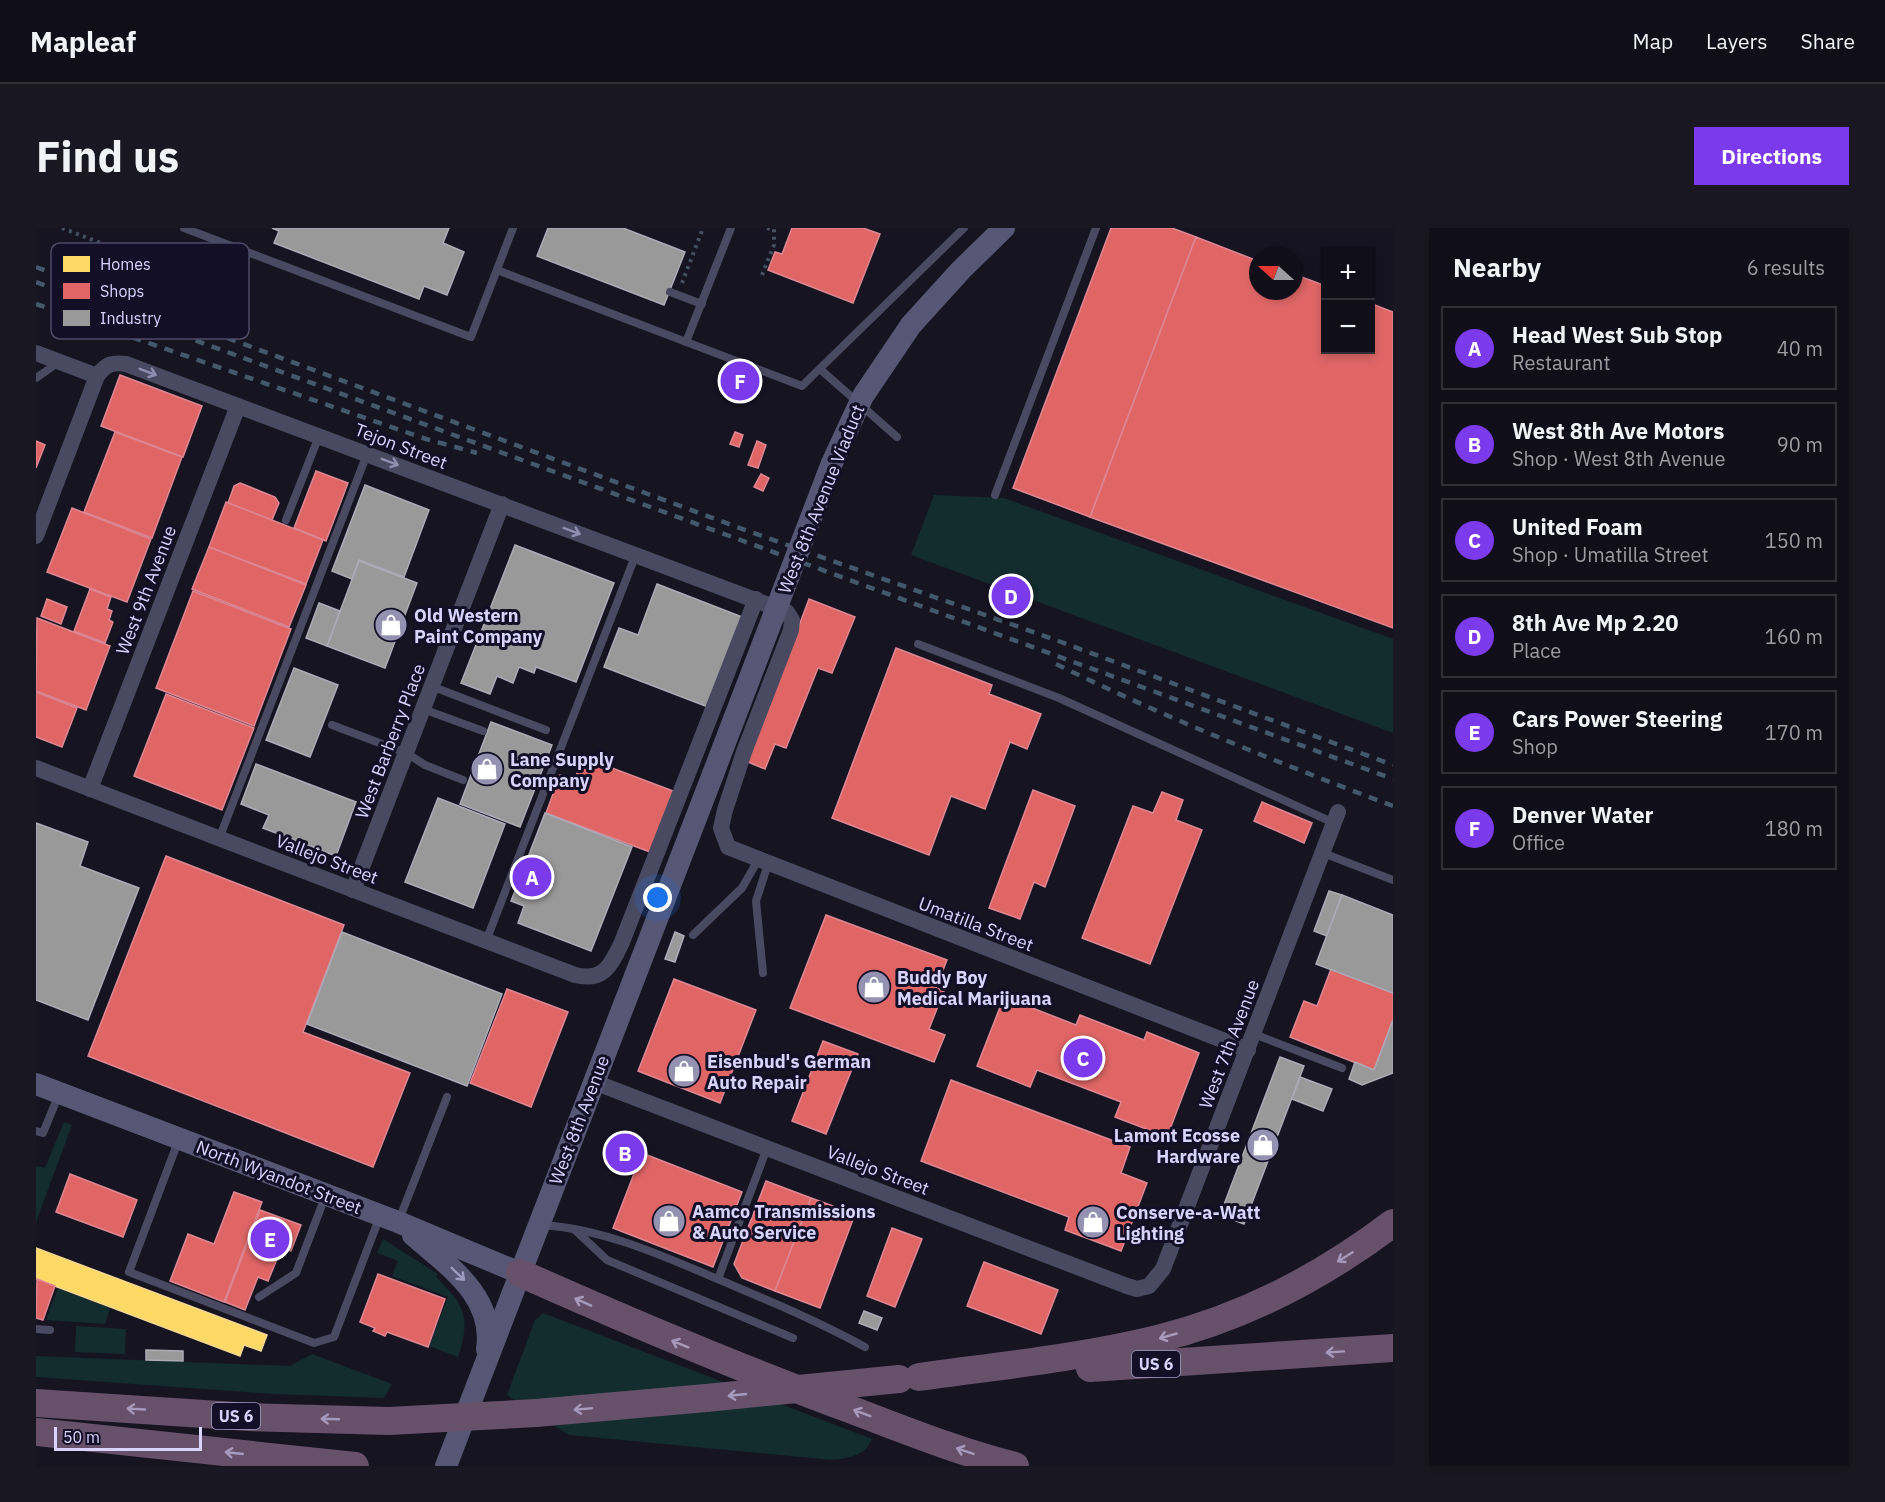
<!DOCTYPE html>
<html lang="en">
<head>
<meta charset="utf-8">
<style>
  :root { --surface:#100f19; --page:#191822; --text:#f1f3f6; --muted:#9c9ca2; --line:#302f38; --accent:#7c3aed }
  body { margin:0; font-family:"IBM Plex Sans",sans-serif; background:var(--page); color:var(--text) }
  .controls { position:absolute; right:18px; top:18px; display:grid; overflow:hidden; border-radius:0px; box-shadow:0 3px 9px #0003 }
  .controls button { width:54px; height:54px; display:grid; place-items:center; padding:0; border:0; border-bottom:2px solid var(--line); background:var(--surface); color:var(--text); font:30px sans-serif }
  .compass { position:absolute; left:1213px; top:18px; width:54px; height:54px; border-radius:50%; background:var(--surface); box-shadow:0 3px 9px #0003; rotate:291deg }
  .scale { position:absolute; left:18px; bottom:15px; width:148px; box-sizing:border-box; padding-left:6px; border:3px solid #d9d4ff; border-top:0; font-size:16px; line-height:21px; white-space:nowrap; color:#d9d4ff; -webkit-text-stroke:4px #130f26; paint-order:stroke }
  .you { position:absolute; left:622px; top:670px; width:21px; height:21px; margin:-15px; border:4px solid #fff; border-radius:50%; background:#1a73e8; box-shadow:0 0 0 9px #1a73e833 }
  .badge { display:grid; place-items:center; width:39px; height:39px; border-radius:50%; background:var(--accent); color:#fff; font-size:20px; font-weight:700 }
  .pin { position:absolute; translate:-50% -50%; border:3px solid #fff; box-shadow:0 2px 6px #0006 }
  .list { margin:0; padding:0; list-style:none }
  h2 { display:flex; justify-content:space-between; align-items:center; height:78px; margin:0; padding:0 24px; font-size:26px }
  h2 small { font-size:20px; font-weight:400; color:var(--muted) }
  .list li { display:grid; grid-template-columns:39px 1fr auto; gap:18px; align-items:center; box-sizing:border-box; height:84px; margin:0 12px 12px; padding:0 12px; border:2px solid var(--line); border-radius:0px }
  .list b { display:block; font-size:22px; white-space:nowrap }
  .list p { margin:0; font-size:20px; white-space:nowrap; color:var(--muted) }
  .list em { font-size:20px; font-style:normal; color:var(--muted) }
  .map { position:relative; flex:none; width:1357px; height:1238px; overflow:hidden; border-radius:0px }
  header { display:flex; align-items:center; gap:36px; box-sizing:border-box; height:84px; padding:0 30px; background:var(--surface); border-bottom:2px solid var(--line) }
  header strong { font-size:28px }
  nav { display:flex; gap:33px; margin-inline-start:auto; font-size:21px }
  .intro { display:flex; align-items:center; justify-content:space-between; box-sizing:border-box; height:144px; padding:0 36px }
  h1 { margin:0; font-size:42px }
  .button { padding:15px 27px; border-radius:0px; background:var(--accent); color:#fff; font-size:21px; font-weight:700 }
  main { display:flex; gap:36px; padding:0 36px }
  aside { flex:1; background:var(--surface); border-radius:0px; box-shadow:0 3px 9px #0003 }
  .map>svg:first-child { display:block }
  .green { fill:#132c2d }
  .homes { fill:#ffd966; stroke:#f4d894; stroke-width:1.5 }
  .shops { fill:#e06666; stroke:#de8794; stroke-width:1.5 }
  .industry { fill:#999; stroke:#acabb8; stroke-width:1.5 }
  .lines { fill:none; stroke-linecap:round; stroke-linejoin:round }
  .path { stroke:#44505f; stroke-width:4; stroke-dasharray:3 4.5; stroke-linecap:butt }
  .lane { stroke:#4a4962; stroke-width:8 }
  .street { stroke:#4a4962; stroke-width:16 }
  .secondary { stroke:#575674; stroke-width:22 }
  .highway { stroke:#67516a; stroke-width:28 }
  .rail { stroke:#43596b; stroke-width:4.5; stroke-dasharray:9 8; stroke-linecap:butt }
  .secondary-bridge { stroke:#575674; stroke-width:22 }
  .highway-bridge { stroke:#67516a; stroke-width:28 }
  .oneway { stroke:#928eb0 }
  .oneway2 { stroke:#a699bc }
  .oneway3 { stroke:#9e9bc0 }
  .labels { text-anchor:middle; dominant-baseline:central; stroke-width:6; stroke-linejoin:round; paint-order:stroke }
  .shield { fill:#130f26; stroke:#9e99be; stroke-width:1.5 }
  .shield-label { font-size:16px; font-weight:bold; fill:#d9d4ff }
  .street-label { font-size:18px; fill:#d9d4ff; stroke:#130f26 }
  .poi-label { font-size:18px; font-weight:bold; fill:#d9d4ff; stroke:#130f26; text-anchor:start }
  .key { fill:#130f26; stroke:#4e4a67; stroke-width:1.5 }
  .key-label { font-size:16px; fill:#d9d4ff }
</style>
</head>
<body>
<header>
<strong>Mapleaf</strong>
<nav><a>Map</a><a>Layers</a><a>Share</a></nav>
</header>
<div class="intro"><h1>Find us</h1><a class="button">Directions</a></div>
<main>
<div class="map">
<svg width="1357" height="1238" viewBox="0 0 1357 1238">
  <rect width="100%" height="100%" fill="#161421"/>
  <!-- green -->
  <g class="green">
    <polygon points="898,267 968,270 1357,411 1357,505 875,327"/>
    <polygon points="28,894 36,897 0,994 0,938 9,940"/>
    <path d="M347,1011l55,35 -2,3c29,28 35,41 22,80l-29,-11 19,-49 -56,-21 6,-15 -21,-8z"/>
    <polygon points="22,1060 74,1080 69,1096 10,1092"/>
    <path d="M507,1085l329,126c-7,17 -23,19 -40,21l-263,-25 -62,-40 28,-75z"/>
    <polygon points="40,1098 90,1101 89,1126 39,1124"/>
    <polygon points="276,1126 356,1156 348,1170 237,1166 0,1149 0,1128 254,1138"/>
  </g>
  <!-- homes -->
  <polygon class="homes" points="0,1020 231,1107 225,1123 208,1117 204,1128 0,1051"/>
  <!-- shops -->
  <g class="shops">
    <polygon points="756,0 827,0 844,6 817,75 732,42 739,24 746,26"/>
    <polygon points="1075,0 1136,0 1160,9 1054,289 977,260"/>
    <polygon points="1160,9 1222,33 1222,63 1258,63 1258,46 1290,58 1290,122 1334,122 1334,75 1357,84 1357,400 1054,289"/>
    <polygon points="84,147 166,178 147,229 65,198"/>
    <polygon points="79,204 146,229 116,310 48,284"/>
    <polygon points="699,204 707,207 703,219 694,216"/>
    <polygon points="0,213 9,217 0,240"/>
    <polygon points="721,213 730,217 722,240 712,237"/>
    <polygon points="280,243 312,255 290,313 258,300"/>
    <polygon points="725,246 733,250 727,263 718,259"/>
    <polygon points="204,255 239,269 243,275 236,292 192,275 198,258"/>
    <polygon points="190,274 287,312 270,356 173,319"/>
    <polygon points="36,280 115,311 91,374 11,344"/>
    <polygon points="173,319 270,357 253,399 156,361"/>
    <polygon points="54,361 75,369 71,381 76,383 73,392 77,394 69,415 38,403"/>
    <polygon points="157,363 255,401 218,498 120,460"/>
    <polygon points="11,371 31,379 25,396 5,388"/>
    <polygon points="773,371 819,389 796,445 782,440 750,520 739,516 729,541 712,534"/>
    <polygon points="1,390 74,418 50,482 0,463"/>
    <polygon points="860,420 956,457 953,466 1005,486 991,521 974,514 949,581 915,568 893,627 796,590"/>
    <polygon points="0,464 41,480 26,519 0,509"/>
    <polygon points="130,466 218,500 186,582 98,548"/>
    <polygon points="547,529 637,563 614,624 510,585 524,547 538,553"/>
    <polygon points="997,562 1039,578 1009,659 998,654 984,691 953,680"/>
    <polygon points="1126,564 1147,572 1140,592 1166,602 1114,736 1046,710 1097,578 1117,585"/>
    <polygon points="1226,574 1276,595 1268,615 1218,593"/>
    <polygon points="130,628 308,697 267,804 374,845 337,939 52,828"/>
    <polygon points="790,687 911,732 900,760 908,763 893,801 909,807 898,834 754,780"/>
    <polygon points="1295,741 1357,765 1357,792 1338,842 1254,809 1268,773 1281,778"/>
    <polygon points="638,751 720,782 684,875 602,843"/>
    <polygon points="471,761 532,784 495,879 434,855"/>
    <polygon points="968,769 1040,797 1044,787 1108,812 1111,804 1163,825 1131,909 1079,889 1085,874 1001,842 994,859 941,838"/>
    <polygon points="787,813 822,826 790,906 756,893"/>
    <polygon points="915,852 1094,919 1085,945 1111,955 1085,1023 1029,1002 1033,989 885,933"/>
    <polygon points="586,916 597,920 592,935 580,931"/>
    <polygon points="606,925 706,964 677,1039 577,1000"/>
    <polygon points="34,946 101,972 87,1009 20,984"/>
    <polygon points="730,953 775,970 739,1063 706,1050 698,1036"/>
    <polygon points="198,964 226,974 188,1074 134,1053 152,1006 178,1016"/>
    <polygon points="775,970 819,986 784,1080 739,1063"/>
    <polygon points="224,982 265,997 255,1023 246,1019 232,1053 222,1049 209,1082 189,1074"/>
    <polygon points="856,1000 886,1011 859,1079 831,1068"/>
    <polygon points="948,1034 1022,1062 1005,1106 931,1078"/>
    <polygon points="342,1046 409,1071 392,1119 351,1104 349,1108 337,1103 339,1100 324,1094"/>
    <polygon points="1,1051 19,1058 7,1092 0,1090"/>
  </g>
  <!-- industry -->
  <g class="industry">
    <polygon points="236,0 413,0 407,15 428,24 411,67 388,58 383,71 238,15 243,3"/>
    <polygon points="512,0 587,0 649,24 628,77 501,28"/>
    <polygon points="329,257 393,282 368,349 323,332 316,351 296,343"/>
    <polygon points="479,317 578,355 540,454 500,439 498,445 483,439 477,455 461,448 454,466 425,455"/>
    <polygon points="323,333 381,355 349,440 291,418"/>
    <polygon points="621,356 706,389 672,479 568,439 583,400 602,407"/>
    <polygon points="283,375 304,383 291,418 270,410"/>
    <polygon points="258,440 302,457 274,529 230,512"/>
    <polygon points="455,494 516,517 484,599 424,576"/>
    <polygon points="220,536 320,574 300,628 227,600 233,587 205,576"/>
    <polygon points="402,570 469,596 437,680 369,654"/>
    <polygon points="509,585 596,619 555,723 482,695 488,678 475,673"/>
    <polygon points="0,595 52,614 44,638 103,660 52,792 0,772"/>
    <polygon points="1293,663 1306,667 1291,708 1278,703"/>
    <polygon points="1306,667 1357,687 1357,765 1280,736"/>
    <polygon points="306,704 466,766 431,858 271,796"/>
    <polygon points="639,704 648,708 639,734 629,731"/>
    <polygon points="1357,792 1357,845 1326,857 1313,851 1319,834 1338,842"/>
    <polygon points="1244,829 1268,838 1208,996 1184,987"/>
    <polygon points="1264,849 1296,861 1287,883 1256,871"/>
    <polygon points="828,1083 846,1090 841,1102 823,1095"/>
    <polygon points="110,1122 147,1123 147,1133 110,1132"/>
  </g>
  <g class="lines">
    <!-- path -->
    <g class="path">
      <polyline points="26,0 139,44 150,15"/>
      <polyline points="731,0 737,2"/>
      <polyline points="726,47 738,17 738,0"/>
      <polyline points="646,55 667,0"/>
    </g>
    <!-- lane -->
    <g class="lane">
      <polyline points="148,0 435,109 477,0"/>
      <polyline points="461,42 766,158 928,0"/>
      <polyline points="634,64 666,76"/>
      <polyline points="650,114 695,0"/>
      <polyline points="784,141 861,209"/>
      <polyline points="0,150 23,134"/>
      <polyline points="959,267 1060,0"/>
      <polyline points="250,292 283,208"/>
      <polyline points="882,416 1023,470 1298,595"/>
      <polyline points="395,458 510,502"/>
      <polyline points="387,481 447,503"/>
      <polyline points="296,497 370,525 389,537 427,552"/>
      <polyline points="183,611 331,226"/>
      <polyline points="1287,625 1357,652"/>
      <polyline points="657,707 706,660 722,632"/>
      <polyline points="450,713 600,326"/>
      <polyline points="727,745 720,673 732,636"/>
      <polyline points="1218,806 1306,840"/>
      <polyline points="0,903 7,905 23,866"/>
      <polyline points="143,911 93,1044 278,1115 298,1109 344,988"/>
      <polyline points="363,992 411,869"/>
      <path d="M506,997c63,4 121,31 178,55 49,21 98,41 145,67"/>
      <polyline points="538,1001 571,1032 757,1110"/>
      <polyline points="682,1051 731,920"/>
      <polyline points="223,1069 260,1045 289,969"/>
      <polyline points="0,1101 14,1102"/>
    </g>
    <!-- street -->
    <g class="street">
      <polyline points="0,125 61,148"/>
      <path d="M0,308l61,-160c9,-12 15,-14 29,-12l661,248 5,8 -1,10 -47,122 -19,58 -4,18 7,19 520,203"/>
      <path d="M0,540l539,207c29,7 36,-10 47,-33l134,-343"/>
      <polyline points="54,561 202,178"/>
      <polyline points="317,662 466,276"/>
      <polyline points="558,854 1091,1058 1101,1061 1113,1058 1127,1041 1302,584"/>
    </g>
    <!-- secondary -->
    <g class="secondary">
      <polyline points="0,856 362,994 484,1045"/>
      <path d="M377,1007c35,31 82,61 74,114"/>
      <polyline points="410,1238 677,546"/>
    </g>
    <!-- highway -->
    <g class="highway">
      <path d="M484,1045c110,49 219,95 332,137 53,20 107,42 163,56"/>
      <polyline points="1054,1140 1357,1120"/>
      <path d="M883,1149c79,-11 160,-19 238,-38 86,-21 166,-63 236,-116"/>
      <polyline points="0,1175 213,1189 353,1193"/>
      <polyline points="500,1185 670,1170"/>
      <polyline points="0,1204 319,1238"/>
    </g>
    <!-- rail -->
    <g class="rail">
      <polyline points="0,39 709,302 1017,411 1357,537"/>
      <polyline points="0,54 1357,551"/>
      <polyline points="0,76 390,211 441,225"/>
      <path d="M1020,436c110,54 223,99 337,142"/>
    </g>
    <!-- secondary-bridge -->
    <polyline class="secondary-bridge" points="677,546 796,235 827,168 875,97 925,42 968,0"/>
    <!-- highway-bridge -->
    <g class="highway-bridge">
      <polyline points="670,1170 863,1151"/>
      <polyline points="353,1193 500,1185"/>
    </g>
  </g>
  <!-- one-way arrows -->
  <defs><path id="oneway-shaft" d="M-6 0H5M1.5-3L5.5 0L1.5 3" fill="none" stroke-width="1.6" stroke-linecap="round" stroke-linejoin="round" transform="scale(1.5)"/></defs>
  <g class="oneway">
    <use href="#oneway-shaft" transform="translate(112 144) rotate(21)"/>
    <use href="#oneway-shaft" transform="translate(354 234) rotate(21)"/>
    <use href="#oneway-shaft" transform="translate(536 303) rotate(20)"/>
  </g>
  <g class="oneway2">
    <use href="#oneway-shaft" transform="translate(1309 1029) rotate(148)"/>
    <use href="#oneway-shaft" transform="translate(547 1074) rotate(-156)"/>
    <use href="#oneway-shaft" transform="translate(1132 1108) rotate(164)"/>
    <use href="#oneway-shaft" transform="translate(644 1116) rotate(-158)"/>
    <use href="#oneway-shaft" transform="translate(1299 1124) rotate(176)"/>
    <use href="#oneway-shaft" transform="translate(701 1167) rotate(174)"/>
    <use href="#oneway-shaft" transform="translate(100 1181) rotate(-177)"/>
    <use href="#oneway-shaft" transform="translate(547 1181) rotate(175)"/>
    <use href="#oneway-shaft" transform="translate(826 1185) rotate(-159)"/>
    <use href="#oneway-shaft" transform="translate(294 1191) rotate(-178)"/>
    <use href="#oneway-shaft" transform="translate(929 1223) rotate(-161)"/>
    <use href="#oneway-shaft" transform="translate(198 1225) rotate(-174)"/>
  </g>
  <use class="oneway3" href="#oneway-shaft" transform="translate(422 1046) rotate(44)"/>
  <!-- icons -->
  <defs>
    <g id="shop-disc" transform="scale(1.725)"><circle r="9.5" fill="#9591b1" stroke="#130f26"/><path d="M-5-2.5h2.3a2.7 3.5 0 0 1 5.4 0H5L5.5 6h-11ZM-1.5-2.5h3a1.5 2.3 0 0 0-3 0Z" fill="#fff"/></g>
  </defs>
  <g fill-rule="evenodd">
    <use href="#shop-disc" x="355" y="397"/>
    <use href="#shop-disc" x="451" y="541"/>
    <use href="#shop-disc" x="838" y="759"/>
    <use href="#shop-disc" x="648" y="843"/>
    <use href="#shop-disc" x="1227" y="917"/>
    <use href="#shop-disc" x="633" y="993"/>
    <use href="#shop-disc" x="1057" y="994"/>
  </g>
  <g class="labels">
    <!-- shield labels -->
    <g class="shield">
      <rect x="1096" y="1123" width="48" height="26" rx="4.5"/>
      <rect x="176" y="1175" width="48" height="26" rx="4.5"/>
    </g>
    <g class="shield-label">
      <text x="1120" y="1136">US 6</text>
      <text x="200" y="1188">US 6</text>
    </g>
    <!-- street labels -->
    <g class="street-label">
      <text transform="translate(365 218) rotate(21)">Tejon Street</text>
      <text transform="translate(785 271) rotate(-68)">West 8th Avenue Viaduct</text>
      <text transform="translate(110 362) rotate(-69)">West 9th Avenue</text>
      <text transform="translate(354 513) rotate(-69)">West Barberry Place</text>
      <text transform="translate(291 631) rotate(21)">Vallejo Street</text>
      <text transform="translate(940 696) rotate(21)">Umatilla Street</text>
      <text transform="translate(1193 816) rotate(-69)">West 7th Avenue</text>
      <text transform="translate(543 892) rotate(-69)">West 8th Avenue</text>
      <text transform="translate(842 942) rotate(21)">Vallejo Street</text>
      <text transform="translate(243 949) rotate(21)">North Wyandot Street</text>
    </g>
    <!-- poi labels -->
    <g class="poi-label">
      <text x="378" y="387">Old Western<tspan x="378" dy="21">Paint Company</tspan></text>
      <text x="474" y="531">Lane Supply<tspan x="474" dy="21">Company</tspan></text>
      <text x="861" y="749">Buddy Boy<tspan x="861" dy="21">Medical Marijuana</tspan></text>
      <text x="671" y="833">Eisenbud's German<tspan x="671" dy="21">Auto Repair</tspan></text>
      <text x="1204" y="907" text-anchor="end">Lamont Ecosse<tspan x="1204" dy="21">Hardware</tspan></text>
      <text x="656" y="983">Aamco Transmissions<tspan x="656" dy="21">&amp; Auto Service</tspan></text>
      <text x="1080" y="984">Conserve-a-Watt<tspan x="1080" dy="21">Lighting</tspan></text>
    </g>
  </g>
  <!-- legend -->
  <rect x="15" y="15" width="198" height="96" rx="9" class="key"/>
  <rect x="27" y="28" width="27" height="16" fill="#ffd966"/>
  <rect x="27" y="55" width="27" height="16" fill="#e06666"/>
  <rect x="27" y="82" width="27" height="16" fill="#999"/>
  <g class="key-label">
    <text x="64" y="42">Homes</text>
    <text x="64" y="69">Shops</text>
    <text x="64" y="96">Industry</text>
  </g>
</svg>
<div class="controls">
<button>+</button>
<button>−</button>
</div>
<svg class="compass" viewBox="-18 -18 36 36"><path d="M0-13l5 13h-10z" fill="#e53935"/><path d="M0 13l5-13h-10z" fill="#9c9ca2"/></svg>
<div class="scale">50 m</div>
<div class="you"></div>
<div class="pin badge" style="left:496px;top:649px">A</div>
<div class="pin badge" style="left:589px;top:925px">B</div>
<div class="pin badge" style="left:1047px;top:830px">C</div>
<div class="pin badge" style="left:975px;top:368px">D</div>
<div class="pin badge" style="left:234px;top:1011px">E</div>
<div class="pin badge" style="left:704px;top:153px">F</div>
</div>
<aside>
<h2>Nearby<small>6 results</small></h2>
<ul class="list">
<li><span class="badge">A</span><div><b>Head West Sub Stop</b><p>Restaurant</p></div><em>40 m</em></li>
<li><span class="badge">B</span><div><b>West 8th Ave Motors</b><p>Shop · West 8th Avenue</p></div><em>90 m</em></li>
<li><span class="badge">C</span><div><b>United Foam</b><p>Shop · Umatilla Street</p></div><em>150 m</em></li>
<li><span class="badge">D</span><div><b>8th Ave Mp 2.20</b><p>Place</p></div><em>160 m</em></li>
<li><span class="badge">E</span><div><b>Cars Power Steering</b><p>Shop</p></div><em>170 m</em></li>
<li><span class="badge">F</span><div><b>Denver Water</b><p>Office</p></div><em>180 m</em></li>
</ul>
</aside>
</main>
</body>
</html>
